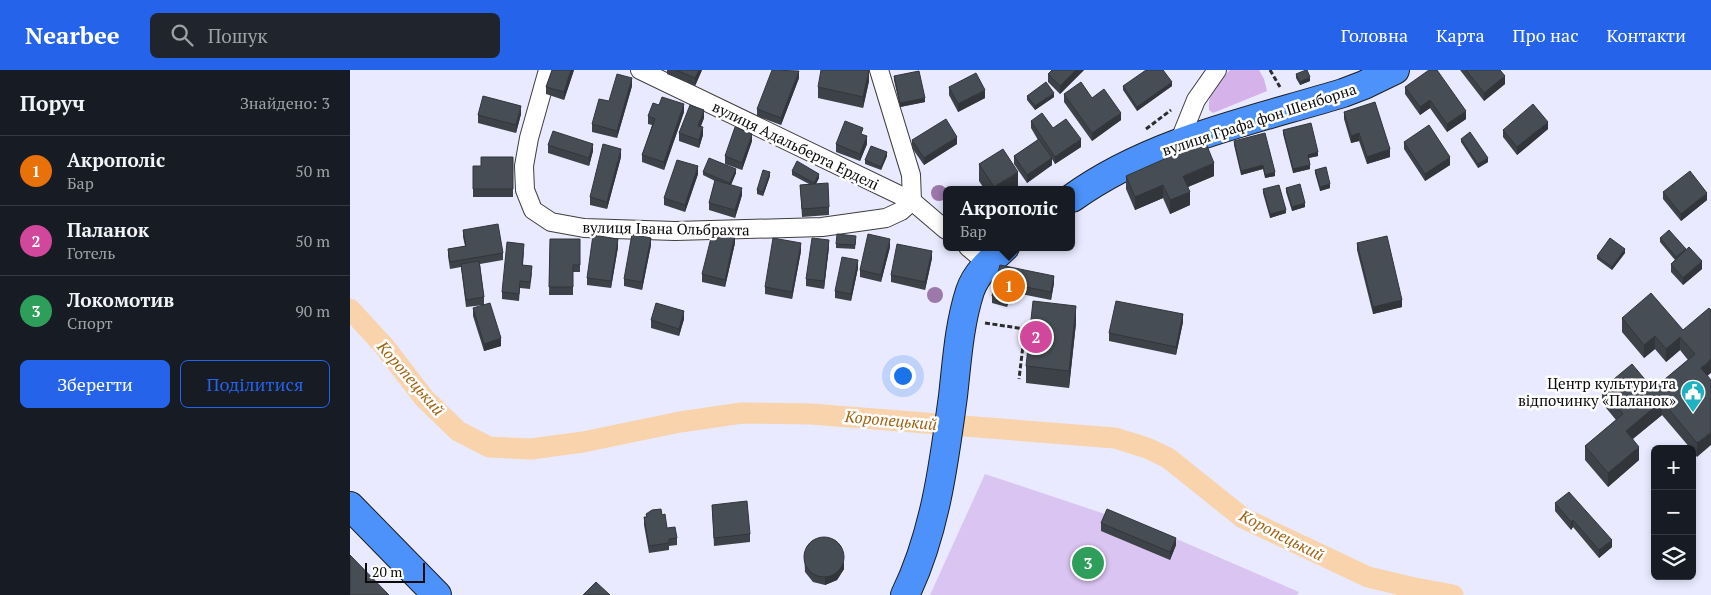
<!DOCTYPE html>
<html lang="uk">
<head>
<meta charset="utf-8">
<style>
  :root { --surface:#171b24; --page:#20242c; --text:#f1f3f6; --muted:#9ea1a6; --line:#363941; --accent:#2563eb }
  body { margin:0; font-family:"PT Serif",serif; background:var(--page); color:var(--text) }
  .controls { position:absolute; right:15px; bottom:15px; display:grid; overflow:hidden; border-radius:8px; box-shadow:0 2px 8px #0003 }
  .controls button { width:45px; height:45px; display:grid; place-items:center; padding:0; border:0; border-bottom:1px solid var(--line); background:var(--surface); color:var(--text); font:25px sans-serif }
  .scale { position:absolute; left:15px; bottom:12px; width:60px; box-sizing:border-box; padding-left:5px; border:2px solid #0b0b0b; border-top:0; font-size:14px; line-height:18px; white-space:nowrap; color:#0b0b0b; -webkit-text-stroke:4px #fff; paint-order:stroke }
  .you { position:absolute; left:552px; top:305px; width:18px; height:18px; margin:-12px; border:4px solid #fff; border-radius:50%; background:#1a73e8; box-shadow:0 0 0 8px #1a73e833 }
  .badge { display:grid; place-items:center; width:32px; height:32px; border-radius:50%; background:var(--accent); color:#fff; font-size:16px; font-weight:700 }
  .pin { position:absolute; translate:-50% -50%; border:2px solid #fff; box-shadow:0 1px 5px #0006 }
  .popup { position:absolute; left:593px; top:116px; width:132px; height:65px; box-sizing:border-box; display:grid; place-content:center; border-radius:8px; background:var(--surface); filter:drop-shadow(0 1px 4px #0005); font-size:16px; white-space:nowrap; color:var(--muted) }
  .popup b { font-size:19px; color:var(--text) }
  .popup::after { content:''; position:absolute; left:50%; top:100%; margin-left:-10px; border:10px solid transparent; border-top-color:var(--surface) }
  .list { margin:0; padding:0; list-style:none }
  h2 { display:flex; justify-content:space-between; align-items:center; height:65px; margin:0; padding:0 20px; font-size:21px }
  h2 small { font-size:16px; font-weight:400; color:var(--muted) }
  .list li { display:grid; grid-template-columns:32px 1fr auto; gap:15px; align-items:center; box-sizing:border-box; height:70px; padding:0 20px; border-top:1px solid var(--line) }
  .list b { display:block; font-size:19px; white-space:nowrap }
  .list p { margin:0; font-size:16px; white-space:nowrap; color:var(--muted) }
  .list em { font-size:16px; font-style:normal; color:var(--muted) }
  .actions { display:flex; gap:10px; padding:15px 20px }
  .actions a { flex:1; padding:11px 0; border:1px solid var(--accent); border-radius:8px; text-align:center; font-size:18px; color:var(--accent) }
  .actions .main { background:var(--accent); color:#fff }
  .icon { flex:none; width:28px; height:28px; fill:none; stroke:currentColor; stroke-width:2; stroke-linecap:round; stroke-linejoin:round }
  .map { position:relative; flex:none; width:1361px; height:525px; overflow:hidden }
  header { display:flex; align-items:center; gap:30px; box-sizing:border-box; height:70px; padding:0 25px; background:var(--accent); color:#fff }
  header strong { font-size:24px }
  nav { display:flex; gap:28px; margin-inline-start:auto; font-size:18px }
  .search { width:350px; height:45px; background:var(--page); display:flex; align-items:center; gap:12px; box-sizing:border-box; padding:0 18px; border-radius:8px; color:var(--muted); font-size:19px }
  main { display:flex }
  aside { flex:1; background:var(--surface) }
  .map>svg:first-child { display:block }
  .green { fill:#d5b2ea }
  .pitch { fill:#dac4f1 }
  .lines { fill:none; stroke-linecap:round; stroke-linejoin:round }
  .canal { stroke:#f8d3ac; stroke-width:21 }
  .street-casing { stroke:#3e3e3e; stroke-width:20 }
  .highway-casing { stroke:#1c1c1c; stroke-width:30 }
  .path { stroke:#2d2d2d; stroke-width:3; stroke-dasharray:5 2.5; stroke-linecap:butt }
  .street { stroke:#fff; stroke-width:18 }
  .highway { stroke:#4c92fa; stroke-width:28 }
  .tree { fill:#9d78aa }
  .wall { fill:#3d4248 }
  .shaded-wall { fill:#32363b }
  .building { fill:#474d54; stroke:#32363b }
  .labels { text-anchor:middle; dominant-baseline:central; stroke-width:5; stroke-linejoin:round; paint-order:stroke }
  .street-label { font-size:15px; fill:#0b0b0b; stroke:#fff }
  .poi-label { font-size:15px; fill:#0b0b0b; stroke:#fff; text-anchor:end }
  .water-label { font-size:16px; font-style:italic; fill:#a06311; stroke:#fff }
</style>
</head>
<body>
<header>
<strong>Nearbee</strong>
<div class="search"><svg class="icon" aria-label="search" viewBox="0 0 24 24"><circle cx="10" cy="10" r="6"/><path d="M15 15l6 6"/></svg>Пошук</div>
<nav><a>Головна</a><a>Карта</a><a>Про нас</a><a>Контакти</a></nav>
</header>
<main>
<aside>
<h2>Поруч<small>Знайдено: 3</small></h2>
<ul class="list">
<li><span class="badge" style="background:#e8710a">1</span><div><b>Акрополіс</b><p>Бар</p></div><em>50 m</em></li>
<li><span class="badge" style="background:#d1479c">2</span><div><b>Паланок</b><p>Готель</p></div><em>50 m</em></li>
<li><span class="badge" style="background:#2e9e5b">3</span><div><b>Локомотив</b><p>Спорт</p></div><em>90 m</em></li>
</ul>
<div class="actions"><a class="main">Зберегти</a><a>Поділитися</a></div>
</aside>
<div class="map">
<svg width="1361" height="525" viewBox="0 0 1361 525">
  <rect width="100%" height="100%" fill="#e9eaff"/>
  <!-- green -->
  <path class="green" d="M880,0h29l5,9 3,12 -54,22 -4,-3c-1,-21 8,-26 21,-40z"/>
  <!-- pitch -->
  <polygon class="pitch" points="635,404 815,464 949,522 947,525 580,525"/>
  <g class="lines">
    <!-- canal -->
    <polyline class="canal" points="0,239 34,276 74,328 108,361 139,377 181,379 233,372 330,352 392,343 461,344 765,368 797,378 818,388 893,448 1018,507 1060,517 1103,525"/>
    <!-- street casing -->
    <g class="street-casing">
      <g id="street">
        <polyline points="198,0 179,68 174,96 175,120 183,140 201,152 234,158 325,161 472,157 536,148 551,141 562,131"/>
        <polyline points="290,0 562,131 596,160"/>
        <polyline points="529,0 561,105 562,131"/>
        <polyline points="829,72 846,30 867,0"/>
        <polyline points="618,177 637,193"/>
      </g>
    </g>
    <!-- highway casing -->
    <g class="highway-casing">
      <g id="highway">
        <path d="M722,128c79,-57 179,-77 271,-105l21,-8 31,-15"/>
        <polyline points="0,436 87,525"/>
        <path d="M555,525c30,-61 39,-132 48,-199 4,-35 6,-71 17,-105 6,-18 22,-32 35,-44"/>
      </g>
    </g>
    <!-- path -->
    <g class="path">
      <polyline points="920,0 930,17"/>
      <polyline points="796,59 821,40"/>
      <polyline points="635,253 675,259 669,309"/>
    </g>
    <!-- street -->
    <use href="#street" class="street"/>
    <!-- highway -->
    <use href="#highway" class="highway"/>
  </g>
  <!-- trees -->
  <g class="tree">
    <circle cx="589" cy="123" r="8"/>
    <circle cx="585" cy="225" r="8"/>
  </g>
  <!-- wall -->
  <g class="wall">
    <polygon points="202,0 224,0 214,30 196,24 196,17"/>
    <polygon points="317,0 352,0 345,16 317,4"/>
    <polygon points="734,0 710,24 698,12 698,4"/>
    <polygon points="1110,0 1150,0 1155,14 1134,31"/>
    <polygon points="946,4 960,11 950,15 946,8"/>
    <polygon points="544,6 575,32 550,37 544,10"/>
    <polygon points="449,8 431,55 407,46 407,39"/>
    <polygon points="519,11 513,38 468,28 468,17"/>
    <polygon points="282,16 267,68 242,62 242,54 259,31"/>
    <polygon points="773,16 822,16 787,41 773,20"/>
    <polygon points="599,17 635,28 608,42 599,25"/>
    <polygon points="1055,17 1116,49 1097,62 1080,38 1070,45 1055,24"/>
    <polygon points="714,24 742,28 771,50 742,71 714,32"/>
    <polygon points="677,26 704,27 685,40 677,30"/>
    <polygon points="334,42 314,100 292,92 292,85 302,55 298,54 298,46"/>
    <polygon points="994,42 1040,87 1017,94 1009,71 1001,73 994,49"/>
    <polygon points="171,44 166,63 128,53 128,45"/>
    <polygon points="354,48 351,56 353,65 349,78 329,71 329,63"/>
    <polygon points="681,51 703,58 731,77 705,94 702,89 702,95 677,113 664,94 664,86 688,70 681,58"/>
    <polygon points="1198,59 1167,85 1153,67 1153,60"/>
    <polygon points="933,60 968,86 959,88 960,99 943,103 933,64"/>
    <polygon points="513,65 517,74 510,91 486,82 486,74"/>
    <polygon points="1111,69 1138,92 1128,98 1111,72"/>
    <polygon points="562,70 607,74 574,95 562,78"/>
    <polygon points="402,71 392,100 375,94 375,86"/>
    <polygon points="884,71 925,106 915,108 913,99 891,105 884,75"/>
    <polygon points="1054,72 1100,95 1075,111 1054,79"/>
    <polygon points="198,75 243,81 239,96 198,83"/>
    <polygon points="537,86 531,100 515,94 515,90"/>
    <polygon points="163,87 163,127 123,127 123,96 131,96"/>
    <polygon points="271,87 257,139 240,135 240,127"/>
    <polygon points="629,94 668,119 667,120 635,120 629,111"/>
    <polygon points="965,100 980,118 970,121 965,103"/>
    <polygon points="442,101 469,108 466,114 479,137 479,145 452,147 450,115 459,114 442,105"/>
    <polygon points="353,102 386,103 381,115 392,125 385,148 359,140 359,133 365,111 353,105"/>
    <polygon points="348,104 335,142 314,135 314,128"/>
    <polygon points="420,106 413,126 407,124 407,120"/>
    <polygon points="776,106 864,106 838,117 840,135 820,144 813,128 785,140 776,119"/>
    <polygon points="936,118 955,137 942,141 936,122"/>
    <polygon points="913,119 936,143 920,148 913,123"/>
    <polygon points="1313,122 1357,130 1331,151 1313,129"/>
    <polygon points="113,160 153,183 153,190 130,194 134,227 134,235 116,237 111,197 100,199 98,186 98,179 115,176 113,167"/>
    <polygon points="1310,168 1336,180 1352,199 1333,215 1321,202 1321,194 1325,190 1310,172"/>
    <polygon points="200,169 230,169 230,202 223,202 223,225 199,225"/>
    <polygon points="506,170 505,179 486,178 486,174"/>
    <polygon points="385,173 375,217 352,212 352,204"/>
    <polygon points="1007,173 1052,237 1023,244 1007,180"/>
    <polygon points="301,175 292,220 274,216 274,209"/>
    <polygon points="268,177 261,218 237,215 237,208"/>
    <polygon points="479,177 474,219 456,216 456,209"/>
    <polygon points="540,177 531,212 510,207 510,200"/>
    <polygon points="174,181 173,195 182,203 180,219 170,218 169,231 152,229 152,222"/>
    <polygon points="451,181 442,229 415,224 415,217"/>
    <polygon points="1275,183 1262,200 1247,189 1247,186"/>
    <polygon points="582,188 575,220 541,212 541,205"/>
    <polygon points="650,195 704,213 701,230 661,222 657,237 642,233 642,226"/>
    <polygon points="508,198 501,231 485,228 485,221"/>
    <polygon points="123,238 151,276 134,281 123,246"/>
    <polygon points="1272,248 1333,260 1358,306 1347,387 1342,381 1342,379 1341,379 1312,345 1283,369 1289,390 1258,417 1235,390 1235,376 1266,350 1252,333 1252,319 1303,319 1338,290 1330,280 1316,292 1305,279 1294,288 1272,262"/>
    <polygon points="334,249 329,266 301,258 301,250"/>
    <polygon points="833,252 826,285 759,271 759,263"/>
    <polygon points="726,253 719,318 676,313 676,296"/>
    <polygon points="1205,433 1262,477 1249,488 1223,457 1221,460 1205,441"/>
    <polygon points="362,435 400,464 400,472 364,476"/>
    <polygon points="296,444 312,445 317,458 327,468 327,475 319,476 319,480 299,483 294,455 294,447 296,447"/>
    <polygon points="751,453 826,475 820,490 751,461"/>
    <polygon points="454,482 494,499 487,510 475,515 463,512 455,502"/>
  </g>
  <!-- shaded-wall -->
  <g class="shaded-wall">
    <polygon points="221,0 224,0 214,30 214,22"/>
    <polygon points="349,0 352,0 345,16 345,8"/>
    <polygon points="519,0 519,11 513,38 513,27"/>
    <polygon points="726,0 734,0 710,24 710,16"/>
    <polygon points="449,1 449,8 431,55 431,48"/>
    <polygon points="1155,6 1155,14 1134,31 1134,23"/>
    <polygon points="960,7 960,11 950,15 950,12"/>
    <polygon points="282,8 282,16 267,68 267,61"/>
    <polygon points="822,12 822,16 787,41 787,37"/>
    <polygon points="635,20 635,28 608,42 608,34"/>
    <polygon points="704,23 704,27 685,40 685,36"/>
    <polygon points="575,28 575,32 550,37 550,33"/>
    <polygon points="1080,30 1080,38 1070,45 1070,37"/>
    <polygon points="334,34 334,42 314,100 314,92"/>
    <polygon points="171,36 171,44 166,63 166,55"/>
    <polygon points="354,40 354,48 348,63 348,56"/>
    <polygon points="1116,41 1116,49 1097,62 1097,54"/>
    <polygon points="771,43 771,50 742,71 742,63"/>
    <polygon points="1198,52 1198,59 1167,85 1167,77"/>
    <polygon points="353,57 353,65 349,78 349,70"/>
    <polygon points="1009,63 1009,71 1001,73 1001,66"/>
    <polygon points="402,64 402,71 392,100 392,93"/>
    <polygon points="517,66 517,74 510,91 510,84"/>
    <polygon points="607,67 607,74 574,95 574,88"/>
    <polygon points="731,69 731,77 705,94 705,87"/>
    <polygon points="243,74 243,81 239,96 239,88"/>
    <polygon points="271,79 271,87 257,139 257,132"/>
    <polygon points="1040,79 1040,87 1017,94 1017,87"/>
    <polygon points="537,82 537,86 531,100 531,97"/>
    <polygon points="968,82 968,86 958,88 958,85"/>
    <polygon points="1100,87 1100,95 1075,111 1075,104"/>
    <polygon points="702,88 702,95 677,113 677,105"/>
    <polygon points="1138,88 1138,92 1128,98 1128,94"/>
    <polygon points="864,93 864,106 833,119 833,106"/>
    <polygon points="913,95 913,99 891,105 891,101"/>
    <polygon points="960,95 960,99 943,103 943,99"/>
    <polygon points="348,96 348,104 335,142 335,135"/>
    <polygon points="386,99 386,103 380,117 380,113"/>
    <polygon points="420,102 420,106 413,126 413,122"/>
    <polygon points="668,102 668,119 667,120 644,120 644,117"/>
    <polygon points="925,102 925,106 915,108 915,105"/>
    <polygon points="469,104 469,108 464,117 464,113"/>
    <polygon points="980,114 980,118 970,121 970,117"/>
    <polygon points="813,115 813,128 785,140 785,127"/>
    <polygon points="392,118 392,125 385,148 385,140"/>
    <polygon points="840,122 840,135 820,144 820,130"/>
    <polygon points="1357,123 1357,130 1331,151 1331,144"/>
    <polygon points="955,133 955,137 942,141 942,137"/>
    <polygon points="936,140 936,143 920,148 920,144"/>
    <polygon points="385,165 385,173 375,217 375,210"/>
    <polygon points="301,168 301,175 292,220 292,212"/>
    <polygon points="268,169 268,177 261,218 261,211"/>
    <polygon points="540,169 540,177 531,212 531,205"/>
    <polygon points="479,170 479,177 474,219 474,211"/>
    <polygon points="451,173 451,181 442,229 442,222"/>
    <polygon points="1275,179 1275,183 1262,200 1262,197"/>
    <polygon points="582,181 582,188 575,220 575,212"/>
    <polygon points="508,190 508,198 501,231 501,224"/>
    <polygon points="1352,191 1352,199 1333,215 1333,208"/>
    <polygon points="704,206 704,213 701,230 701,222"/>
    <polygon points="661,214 661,222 657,237 657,230"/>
    <polygon points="1052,230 1052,237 1023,244 1023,237"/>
    <polygon points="726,236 726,253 719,318 719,301"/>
    <polygon points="334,241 334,249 329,266 329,259"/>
    <polygon points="833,244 833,252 826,285 826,277"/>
    <polygon points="1305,266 1305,279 1294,288 1294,275"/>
    <polygon points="1330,267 1330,280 1316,292 1316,279"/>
    <polygon points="151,268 151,276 134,281 134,274"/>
    <polygon points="1361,289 1361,303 1351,311 1351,298"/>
    <polygon points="1312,331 1312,345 1276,374 1276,361"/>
    <polygon points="1361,362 1361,375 1347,387 1347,373"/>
    <polygon points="1289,377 1289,390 1258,417 1258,403"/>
    <polygon points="1223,450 1223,457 1221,460 1221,452"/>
    <polygon points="826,468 826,475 820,490 820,482"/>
    <polygon points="1262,470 1262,477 1249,488 1249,480"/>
    <polygon points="494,492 494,499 487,510 475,515 475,507"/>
  </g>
  <!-- building -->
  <g class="building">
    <polygon points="202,0 221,0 214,22 196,17"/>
    <polygon points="326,0 349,0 345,8"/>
    <polygon points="422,0 449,1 431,48 407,39"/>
    <polygon points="471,0 519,0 513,27 468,17"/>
    <polygon points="702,0 726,0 710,16 698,4"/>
    <polygon points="796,0 813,0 822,12 787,37 773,16"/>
    <polygon points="956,0 957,0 960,7 950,12 946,4"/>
    <polygon points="1079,0 1087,0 1116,41 1097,54 1080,30 1070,37 1055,17"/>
    <polygon points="1116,0 1150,0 1155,6 1134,23"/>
    <polygon points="569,1 575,28 550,33 544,6"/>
    <polygon points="626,3 635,20 608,34 599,17"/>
    <polygon points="267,4 282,8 267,61 242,54 249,29 259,31"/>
    <polygon points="696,12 704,23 685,36 677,26"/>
    <polygon points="731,12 742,28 754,19 771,43 742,63 714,24"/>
    <polygon points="133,26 171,36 166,55 128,45"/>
    <polygon points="312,27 334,34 314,92 292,85 305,49 298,46 303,33 309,35"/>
    <polygon points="1025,32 1040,79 1017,87 1009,63 1001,66 994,42"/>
    <polygon points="1183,34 1198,52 1167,77 1153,60"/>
    <polygon points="340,35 354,40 348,56 353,57 349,70 329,63"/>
    <polygon points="692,43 703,58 716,49 731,69 705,87 681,51"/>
    <polygon points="596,49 607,67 574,88 562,70"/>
    <polygon points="495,51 513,58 511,64 517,66 510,84 486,74"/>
    <polygon points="961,53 968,82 958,85 960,95 943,99 933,60"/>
    <polygon points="1079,55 1100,87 1075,104 1054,72"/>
    <polygon points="385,57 402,64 392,93 375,86"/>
    <polygon points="203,61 243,74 239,88 198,75"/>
    <polygon points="1120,62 1138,88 1128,94 1111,69"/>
    <polygon points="915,63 925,102 915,105 913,95 891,101 884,71"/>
    <polygon points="689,69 702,88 677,105 664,86"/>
    <polygon points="855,71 864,93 833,106 840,122 820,130 813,115 785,127 776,106"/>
    <polygon points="253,74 271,79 257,132 240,127"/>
    <polygon points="521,76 537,82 531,97 515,90"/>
    <polygon points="653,79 668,102 644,117 629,94"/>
    <polygon points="131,87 163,87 163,119 123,119 123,96 131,96"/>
    <polygon points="359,88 386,99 380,113 353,102"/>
    <polygon points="327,90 348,96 335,135 314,128"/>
    <polygon points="447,91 469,104 464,113 442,101"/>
    <polygon points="976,97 980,114 970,117 965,100"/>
    <polygon points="413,100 420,102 413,122 407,120"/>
    <polygon points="1340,101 1357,123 1331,144 1313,122"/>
    <polygon points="365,110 392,118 385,140 359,133"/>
    <polygon points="478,113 479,137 452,139 450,115"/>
    <polygon points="950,114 955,133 942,137 936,118"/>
    <polygon points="929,115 936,140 920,144 913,119"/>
    <polygon points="148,154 153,183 100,192 98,179 116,176 113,160"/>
    <polygon points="363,160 385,165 375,210 352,204"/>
    <polygon points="1319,160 1336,179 1326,187 1310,168"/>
    <polygon points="282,164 301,168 292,212 274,209"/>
    <polygon points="487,164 506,166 505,175 486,174"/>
    <polygon points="518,164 540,169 531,205 510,200"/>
    <polygon points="243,165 268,169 261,211 237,208"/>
    <polygon points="1037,166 1052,230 1023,237 1007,173"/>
    <polygon points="423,168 451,173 442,222 415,217"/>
    <polygon points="462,168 479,170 474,211 456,209"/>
    <polygon points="1260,168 1275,179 1262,197 1247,186"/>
    <polygon points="200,169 230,169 230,195 223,195 223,217 199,217"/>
    <polygon points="157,172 174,174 172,195 182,196 180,212 170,211 169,224 152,222"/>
    <polygon points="547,174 582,181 575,212 541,205"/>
    <polygon points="1339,177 1352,191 1333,208 1321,194"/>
    <polygon points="492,187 508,190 501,224 485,221"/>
    <polygon points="129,191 134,227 116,230 111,194"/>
    <polygon points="650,195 704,206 701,222 661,214 657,230 642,226"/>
    <polygon points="1301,223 1333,260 1359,238 1361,240 1361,289 1351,298 1361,310 1361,362 1347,373 1312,331 1276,361 1289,377 1258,403 1235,376 1273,344 1252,319 1282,294 1303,319 1345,284 1330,267 1316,279 1305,266 1294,275 1272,248"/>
    <polygon points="683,231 726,236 719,301 676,296"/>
    <polygon points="766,231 833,244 826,277 759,263"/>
    <polygon points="140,233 151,268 134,274 123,238"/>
    <polygon points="306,233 334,241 329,259 301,250"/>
    <polygon points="1219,422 1262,470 1249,480 1223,450 1221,452 1205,433"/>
    <polygon points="397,431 400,464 364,468 362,435"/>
    <polygon points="311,439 312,445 315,444 317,458 325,457 327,468 319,469 319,473 299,476 294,447 297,447 296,444 302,440"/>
    <polygon points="757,439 826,468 820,482 751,453"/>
    <circle cx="474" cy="487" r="20"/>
    <polygon points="0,485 39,525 0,525"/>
    <polygon points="246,512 260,525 233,525"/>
  </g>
  <!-- icons -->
  <defs>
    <g id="civic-pin" transform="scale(1.25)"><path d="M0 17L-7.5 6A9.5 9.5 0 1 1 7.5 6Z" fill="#1fb1bf" stroke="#fff"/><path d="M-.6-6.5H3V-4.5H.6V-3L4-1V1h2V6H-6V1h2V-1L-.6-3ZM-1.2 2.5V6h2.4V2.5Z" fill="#fff"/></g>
  </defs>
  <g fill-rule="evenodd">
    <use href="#civic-pin" x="1343" y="322"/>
  </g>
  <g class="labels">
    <!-- street labels -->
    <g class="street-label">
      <text transform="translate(909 49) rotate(-18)">вулиця Графа фон Шенборна</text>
      <text transform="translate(446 75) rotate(26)">вулиця Адальберта Ерделі</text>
      <text transform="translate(316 158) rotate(1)">вулиця Івана Ольбрахта</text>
    </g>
    <!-- poi labels -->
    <g class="poi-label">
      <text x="1326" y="313">Центр культури та<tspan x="1326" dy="17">відпочинку «Паланок»</tspan></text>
    </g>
    <!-- water labels -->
    <g class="water-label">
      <text transform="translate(61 308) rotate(49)">Коропецький</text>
      <text transform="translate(541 350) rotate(5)">Коропецький</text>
      <text transform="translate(932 465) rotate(27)">Коропецький</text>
    </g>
  </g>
</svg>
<div class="controls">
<button>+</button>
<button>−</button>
<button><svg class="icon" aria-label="layers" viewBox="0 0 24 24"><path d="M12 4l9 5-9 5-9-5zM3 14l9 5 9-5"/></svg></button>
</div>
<div class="scale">20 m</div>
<div class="you"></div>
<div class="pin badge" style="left:659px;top:216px;background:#e8710a">1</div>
<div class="popup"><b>Акрополіс</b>Бар</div>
<div class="pin badge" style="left:686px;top:267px;background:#d1479c">2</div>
<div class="pin badge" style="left:738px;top:493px;background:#2e9e5b">3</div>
</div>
</main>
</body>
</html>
